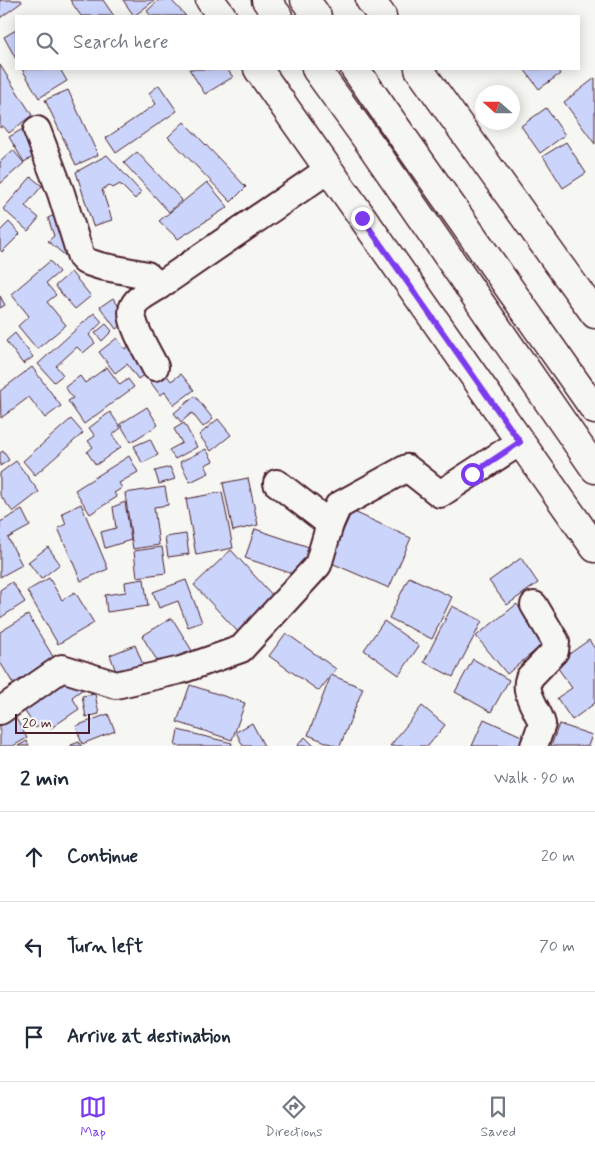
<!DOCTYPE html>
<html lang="en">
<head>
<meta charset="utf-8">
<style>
  :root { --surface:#fff; --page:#f6f6f7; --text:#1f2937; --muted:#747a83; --line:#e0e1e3; --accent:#7c3aed }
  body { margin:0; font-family:Mynerve,sans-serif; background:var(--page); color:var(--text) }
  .compass { position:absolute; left:475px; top:85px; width:45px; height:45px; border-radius:50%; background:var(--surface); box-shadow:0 2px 12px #0003; rotate:291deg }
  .scale { position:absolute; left:15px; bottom:12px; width:75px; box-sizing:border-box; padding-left:5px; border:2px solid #4a1f2b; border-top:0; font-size:14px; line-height:18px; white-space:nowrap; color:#4a1f2b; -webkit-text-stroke:4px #f6f6f2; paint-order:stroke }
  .stop { position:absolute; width:15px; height:15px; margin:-11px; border:4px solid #7c3aed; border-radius:50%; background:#fff }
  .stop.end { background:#7c3aed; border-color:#fff; box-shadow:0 1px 5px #0008 }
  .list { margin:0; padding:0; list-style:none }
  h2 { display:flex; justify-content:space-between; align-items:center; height:65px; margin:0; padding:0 20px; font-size:21px }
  h2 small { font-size:16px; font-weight:400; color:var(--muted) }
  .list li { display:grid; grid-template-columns:32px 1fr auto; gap:15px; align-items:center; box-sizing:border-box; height:90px; padding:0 20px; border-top:1px solid var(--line) }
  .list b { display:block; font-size:19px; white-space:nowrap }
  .list em { font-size:16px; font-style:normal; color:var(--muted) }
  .icon { flex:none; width:28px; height:28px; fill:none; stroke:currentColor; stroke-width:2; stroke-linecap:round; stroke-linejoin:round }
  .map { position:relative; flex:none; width:595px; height:746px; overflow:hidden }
  .search { position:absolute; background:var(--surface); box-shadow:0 2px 12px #0003; left:15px; right:15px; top:15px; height:55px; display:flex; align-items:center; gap:12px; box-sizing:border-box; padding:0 18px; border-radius:0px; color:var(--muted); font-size:19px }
  .sheet { height:335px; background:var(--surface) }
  nav { display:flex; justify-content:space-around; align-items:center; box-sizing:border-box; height:70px; border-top:1px solid var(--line); background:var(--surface); font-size:14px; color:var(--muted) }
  nav a { display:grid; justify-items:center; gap:2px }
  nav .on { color:var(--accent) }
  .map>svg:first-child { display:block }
  .building { fill:#cbd5fc; stroke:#4a1f2b }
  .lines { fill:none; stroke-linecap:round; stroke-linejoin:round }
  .minor-casing { stroke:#4a1f2b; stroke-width:30 }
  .major-casing { stroke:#4a1f2b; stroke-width:31 }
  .minor { stroke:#f6f6f2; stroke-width:26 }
  .major { stroke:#f6f6f2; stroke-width:28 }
  .route { stroke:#7c3aed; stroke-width:6 }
</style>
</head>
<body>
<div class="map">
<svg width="595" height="746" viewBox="0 0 595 746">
  <rect width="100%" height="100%" fill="#f6f6f2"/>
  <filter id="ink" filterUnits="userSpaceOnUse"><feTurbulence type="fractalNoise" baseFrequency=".02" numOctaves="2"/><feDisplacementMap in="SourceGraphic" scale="10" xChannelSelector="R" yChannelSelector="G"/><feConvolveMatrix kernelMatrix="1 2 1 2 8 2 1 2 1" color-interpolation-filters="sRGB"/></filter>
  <g filter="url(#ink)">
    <!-- building -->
    <g class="building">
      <polygon points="0,0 21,0 22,2 0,18"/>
      <polygon points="70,0 103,0 114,16 81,16"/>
      <polygon points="123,0 155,0 134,16"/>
      <polygon points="159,0 171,0 186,16 151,16 147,11"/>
      <polygon points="16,30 16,59 4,37"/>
      <polygon points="0,65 32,115 9,133 3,126 0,128"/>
      <polygon points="22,69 60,69 67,81 39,98"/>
      <polygon points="189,69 227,69 233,77 205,94"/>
      <polygon points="524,69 557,69 560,74 539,89"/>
      <polygon points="595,78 595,144 564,102"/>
      <polygon points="159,85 177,111 116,153 106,138 156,104 149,93"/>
      <polygon points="68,90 98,155 76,165 45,100"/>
      <polygon points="546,108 565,135 540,153 521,126"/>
      <polygon points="184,122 246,187 231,202 168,137"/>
      <polygon points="26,127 40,153 24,162 9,137"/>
      <polygon points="566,142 586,173 563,188 543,156"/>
      <polygon points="13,150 24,163 0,184 0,162"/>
      <polygon points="137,152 182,200 169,212 124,163"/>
      <polygon points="107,155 141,192 135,199 120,184 113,188 109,185 102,190 112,220 93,226 76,172"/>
      <polygon points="31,177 42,186 25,206 39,218 28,231 3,209"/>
      <polygon points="207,182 228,207 178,239 159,221"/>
      <polygon points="61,212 68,258 48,241 54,236 48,218"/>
      <polygon points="9,222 20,234 2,252 0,249 0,231"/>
      <polygon points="50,261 59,272 46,283 56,295 47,302 66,325 37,349 18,326 29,316 11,294"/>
      <polygon points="71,272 91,296 75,309 55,286"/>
      <polygon points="0,296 5,305 0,308"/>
      <polygon points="113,298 128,320 116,329 100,307"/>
      <polygon points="94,313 102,322 89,335 95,343 83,353 77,347 56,366 63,375 54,382 38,364"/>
      <polygon points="106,324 112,331 102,341 95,333"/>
      <polygon points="15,333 33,357 23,364 6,341"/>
      <polygon points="117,338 125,349 132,345 151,370 138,379 127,364 115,373 99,352"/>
      <polygon points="32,367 61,406 45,418 29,397 1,418 0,391"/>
      <polygon points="107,367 120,385 128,379 134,387 84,424 68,401 73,398 65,387 80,376 85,383"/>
      <polygon points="163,370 171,381 181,374 194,390 174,405 165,392 160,395 149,380"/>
      <polygon points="195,396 213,419 203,427 192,413 181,422 174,413"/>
      <polygon points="147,407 158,425 131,442 120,424"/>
      <polygon points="110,412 121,428 112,435 121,447 96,465 87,452 93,447 88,441 95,436 89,428"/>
      <polygon points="71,419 83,433 35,475 23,461"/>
      <polygon points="218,419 231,435 211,451 199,435"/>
      <polygon points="184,423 197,447 175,459 169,450 182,443 174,429"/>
      <polygon points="150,439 158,455 142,463 134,446"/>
      <polygon points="206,449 213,461 205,465 209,473 190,482 180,462"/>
      <polygon points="3,451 9,460 0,466 0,453"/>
      <polygon points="129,456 138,472 119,483 122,488 114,493 117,497 90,514 75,490"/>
      <polygon points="16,461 39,492 13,512 0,495 0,473"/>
      <polygon points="170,467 175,479 159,484 155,471"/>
      <polygon points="248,478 258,525 233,531 223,483"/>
      <polygon points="165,487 168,505 154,507 159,545 133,549 125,493"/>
      <polygon points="222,492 233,548 196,555 186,499"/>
      <polygon points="125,502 131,540 105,548 101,532 116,528 113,507"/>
      <polygon points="81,504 108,569 81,581 58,528 66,524 62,513"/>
      <polygon points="22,510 30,526 8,538 22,565 0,577 0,522"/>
      <polygon points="352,511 411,538 389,588 329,562"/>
      <polygon points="255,529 309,547 299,576 245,558"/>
      <polygon points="186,534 189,554 168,557 165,537"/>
      <polygon points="48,547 60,564 41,579 28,562"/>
      <polygon points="162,547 166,573 137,577 134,551"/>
      <polygon points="231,550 275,598 238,632 194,585"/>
      <polygon points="521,558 538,583 507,605 489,581"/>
      <polygon points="409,577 452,597 432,639 389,618"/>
      <polygon points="49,578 62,600 75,592 94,623 58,644 27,591"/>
      <polygon points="144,579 148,606 107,612 105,595 126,592 125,582"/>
      <polygon points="186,580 202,622 188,627 178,601 159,608 153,592"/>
      <polygon points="12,582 25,602 0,618 0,590"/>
      <polygon points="517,604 542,645 507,674 476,636"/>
      <polygon points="452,606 482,621 453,677 424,662"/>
      <polygon points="28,615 58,665 17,690 0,662 0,632"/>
      <polygon points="172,618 194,654 164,672 142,636"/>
      <polygon points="384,621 419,646 399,675 364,650"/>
      <polygon points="286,633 336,669 319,691 269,656"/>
      <polygon points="589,640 595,649 595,703 572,720 557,698 572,688 555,664"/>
      <polygon points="135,645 146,672 120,683 110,655"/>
      <polygon points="473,659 509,680 491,712 455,692"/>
      <polygon points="331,675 363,688 340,746 336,746 308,735"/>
      <polygon points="74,676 83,689 72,697 79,709 51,728 46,721 36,728 24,710"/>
      <polygon points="190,685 245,703 232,740 177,722"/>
      <polygon points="95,694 99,714 86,717 82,696"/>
      <polygon points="422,706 445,725 428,746 390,746"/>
      <polygon points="13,713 27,738 13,746 0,746 0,721"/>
      <polygon points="108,714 115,731 82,744 76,726"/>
      <polygon points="484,719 528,739 524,746 472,746"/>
      <polygon points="252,723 264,746 243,746 236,732"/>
      <polygon points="559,724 592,735 588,746 551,746"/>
      <polygon points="178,730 232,743 231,746 175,746"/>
      <polygon points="305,737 314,746 297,746"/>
      <polygon points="27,741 29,746 18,746"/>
      <polygon points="79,742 81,746 71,746 71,745"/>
    </g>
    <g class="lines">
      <!-- minor casing -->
      <g class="minor-casing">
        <g id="minor">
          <polyline points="37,130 61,193 81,257 85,261 100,266 147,275 159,286 328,170"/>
          <path d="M155,367c-6,-13 -30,-50 -21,-62 4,-8 18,-14 25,-19"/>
          <polyline points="277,483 330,524"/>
          <path d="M534,605l22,37 -1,9 -26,27c-6,16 9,31 13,46l-8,22"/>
          <polyline points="0,711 62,668 116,685 181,670 241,649 318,565 330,524 338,506 407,468 440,494 520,442"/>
        </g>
      </g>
      <!-- major casing -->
      <g class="major-casing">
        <g id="major">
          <polyline points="210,0 222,16"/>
          <polyline points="266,0 278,16"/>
          <polyline points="305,0 317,16"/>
          <polyline points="370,0 382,16"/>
          <polyline points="258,69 595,548"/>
          <polyline points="316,69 373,148 595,469"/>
          <polyline points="355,69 595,410"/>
          <polyline points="419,69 554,258 595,314"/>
        </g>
      </g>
      <!-- minor -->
      <use href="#minor" class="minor"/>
      <!-- major -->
      <use href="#major" class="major"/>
    </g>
  </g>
  <g class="lines" filter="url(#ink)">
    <!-- route -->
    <polyline class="route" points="362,218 520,442 472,474"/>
  </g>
</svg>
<svg class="compass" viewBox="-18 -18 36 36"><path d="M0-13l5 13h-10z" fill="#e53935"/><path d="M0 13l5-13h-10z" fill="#747a83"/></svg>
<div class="scale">20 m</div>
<div class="stop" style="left:472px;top:474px"></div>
<div class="stop end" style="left:362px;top:218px"></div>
<div class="search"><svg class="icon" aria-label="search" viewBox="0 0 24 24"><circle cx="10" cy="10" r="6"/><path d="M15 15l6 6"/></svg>Search here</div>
</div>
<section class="sheet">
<h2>2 min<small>Walk · 90 m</small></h2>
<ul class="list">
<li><svg class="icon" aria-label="ahead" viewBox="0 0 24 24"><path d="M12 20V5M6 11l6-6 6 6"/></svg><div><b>Continue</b></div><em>20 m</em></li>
<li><svg class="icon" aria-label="left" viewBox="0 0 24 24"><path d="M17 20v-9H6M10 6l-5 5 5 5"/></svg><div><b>Turn left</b></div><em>70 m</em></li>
<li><svg class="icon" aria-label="arrive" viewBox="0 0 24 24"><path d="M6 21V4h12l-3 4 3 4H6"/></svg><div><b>Arrive at destination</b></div></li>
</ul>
</section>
<nav>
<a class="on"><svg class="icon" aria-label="map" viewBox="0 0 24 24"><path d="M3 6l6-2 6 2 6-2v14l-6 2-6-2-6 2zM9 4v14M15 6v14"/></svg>Map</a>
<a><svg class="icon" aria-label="directions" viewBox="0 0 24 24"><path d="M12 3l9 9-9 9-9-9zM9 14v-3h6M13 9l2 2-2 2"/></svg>Directions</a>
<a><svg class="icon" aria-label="saved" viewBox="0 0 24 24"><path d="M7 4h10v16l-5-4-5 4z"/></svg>Saved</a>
</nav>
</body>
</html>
